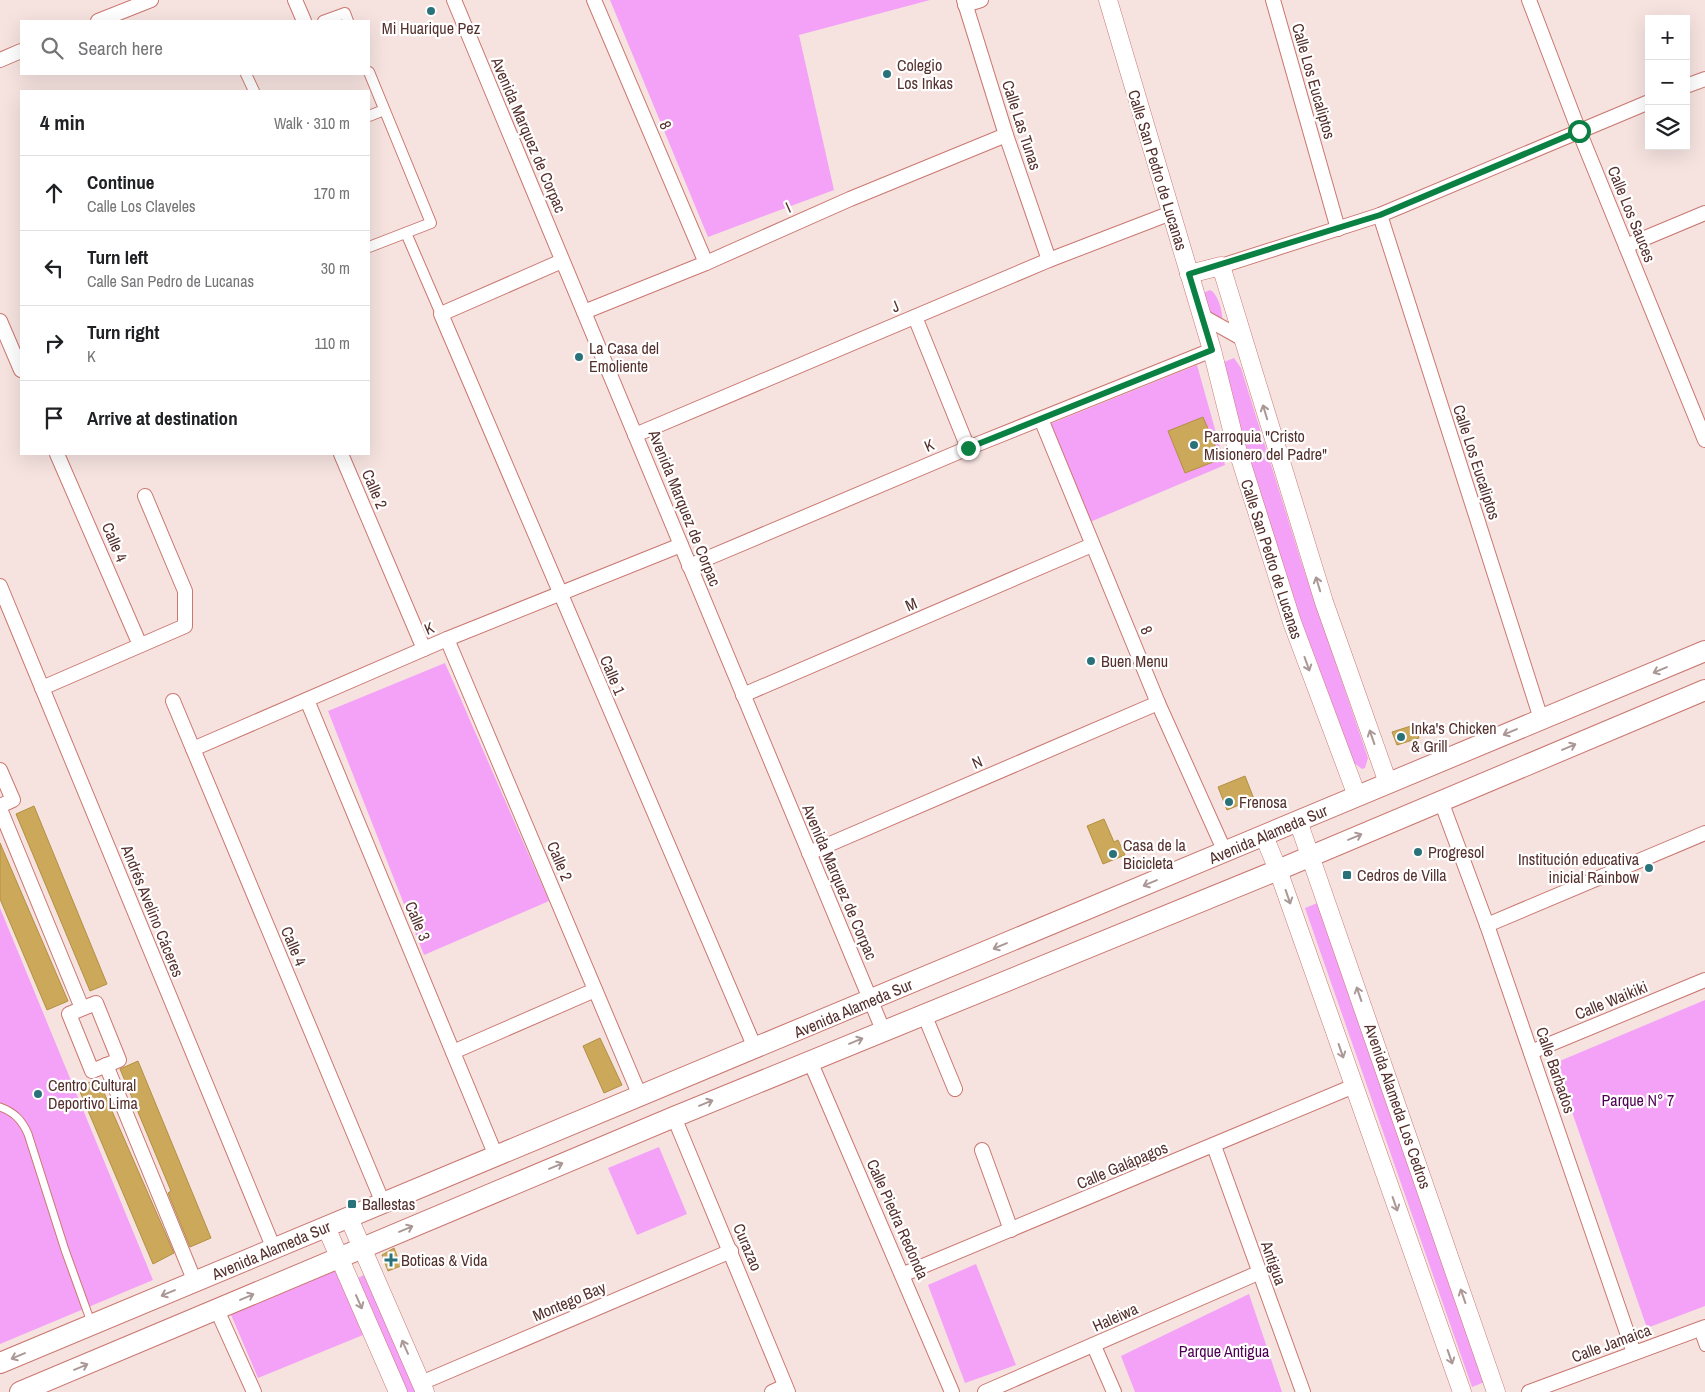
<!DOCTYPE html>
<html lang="en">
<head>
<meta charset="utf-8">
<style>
  :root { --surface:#fff; --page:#f6f6f6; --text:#202124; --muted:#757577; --line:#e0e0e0 }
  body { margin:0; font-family:"Archivo Narrow",sans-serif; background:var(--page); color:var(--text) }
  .controls { position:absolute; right:15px; top:15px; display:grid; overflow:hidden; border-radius:0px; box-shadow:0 5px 20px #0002 }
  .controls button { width:45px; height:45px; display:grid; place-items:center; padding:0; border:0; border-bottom:1px solid var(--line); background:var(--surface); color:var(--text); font:25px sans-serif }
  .stop { position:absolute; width:15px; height:15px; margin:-11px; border:4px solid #0b8043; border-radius:50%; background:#fff }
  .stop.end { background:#0b8043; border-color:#fff; box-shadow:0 1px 5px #0008 }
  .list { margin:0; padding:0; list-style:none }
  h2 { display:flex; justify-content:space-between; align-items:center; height:65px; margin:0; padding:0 20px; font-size:21px }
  h2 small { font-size:16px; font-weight:400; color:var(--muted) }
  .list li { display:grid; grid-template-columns:32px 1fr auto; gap:15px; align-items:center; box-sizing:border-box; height:75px; padding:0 20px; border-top:1px solid var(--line) }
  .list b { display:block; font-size:19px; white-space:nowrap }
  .list p { margin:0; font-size:16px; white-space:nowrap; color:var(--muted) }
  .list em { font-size:16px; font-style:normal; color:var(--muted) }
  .icon { flex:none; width:28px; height:28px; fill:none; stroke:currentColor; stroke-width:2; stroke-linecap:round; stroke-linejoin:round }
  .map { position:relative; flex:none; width:1705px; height:1392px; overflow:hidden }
  .search { position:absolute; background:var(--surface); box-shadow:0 5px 20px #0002; left:20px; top:20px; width:350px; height:55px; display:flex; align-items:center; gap:12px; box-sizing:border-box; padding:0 18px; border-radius:0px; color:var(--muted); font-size:19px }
  .panel { position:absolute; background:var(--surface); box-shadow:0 5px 20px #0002; left:20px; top:90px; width:350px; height:365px; border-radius:0px }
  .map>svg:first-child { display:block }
  .green { fill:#f3a2f7 }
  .building { fill:#cca85a; stroke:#b39040 }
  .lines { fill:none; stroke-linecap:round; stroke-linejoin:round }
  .service-casing { stroke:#ca7770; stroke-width:9 }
  .pedestrian-casing { stroke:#ca7770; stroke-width:12 }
  .minor-casing { stroke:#ca7770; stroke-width:16 }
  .tertiary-casing { stroke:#ca7770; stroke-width:19 }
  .secondary-casing { stroke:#ca7770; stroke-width:22 }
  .service { stroke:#fff; stroke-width:7 }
  .pedestrian { stroke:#fff; stroke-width:10 }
  .minor { stroke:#fff; stroke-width:14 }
  .tertiary { stroke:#fff; stroke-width:18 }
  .secondary { stroke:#fff; stroke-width:20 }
  .oneway { stroke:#aa9896 }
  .route { stroke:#0b8043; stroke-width:6 }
  .poi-dot { fill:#29727a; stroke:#fff; stroke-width:2 }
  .labels { text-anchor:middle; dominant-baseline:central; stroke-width:4.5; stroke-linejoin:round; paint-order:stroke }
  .poi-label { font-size:16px; fill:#55312e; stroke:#fff; text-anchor:start }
  .street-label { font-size:16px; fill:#55312e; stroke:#fff }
  .park-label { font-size:16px; fill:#4f0054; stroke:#fff }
</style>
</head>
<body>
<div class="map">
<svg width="1705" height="1392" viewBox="0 0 1705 1392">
  <rect width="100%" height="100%" fill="#f6e3e0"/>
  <!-- green -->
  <g class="green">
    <polygon points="610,0 930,0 799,35 834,190 708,237"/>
    <path d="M1210,290c11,6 15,32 11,43h-8l-10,-40z"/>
    <polygon points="1234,358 1241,368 1301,561 1368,758 1365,768 1362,769 1354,763 1348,751 1284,573 1222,378 1224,362"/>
    <polygon points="1197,365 1225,465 1090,522 1050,424"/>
    <polygon points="445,663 549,901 424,955 328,711"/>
    <polygon points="1320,902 1487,1381 1472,1387 1305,908"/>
    <polygon points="0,908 153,1280 0,1344"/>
    <polygon points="1705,1000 1705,1306 1647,1328 1555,1063"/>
    <polygon points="659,1147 687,1214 637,1235 608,1168"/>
    <polygon points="976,1264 1016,1365 965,1383 928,1285"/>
    <polygon points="334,1266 363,1335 258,1378 229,1310"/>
    <polygon points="366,1274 417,1392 407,1392 358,1278"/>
    <polygon points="1249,1294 1282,1392 1135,1392 1121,1356"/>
  </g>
  <!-- building -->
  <g class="building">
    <polygon points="1203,417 1221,459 1185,473 1168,431"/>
    <polygon points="1414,725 1419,738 1397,745 1392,732"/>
    <polygon points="1245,776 1254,799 1227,810 1218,787"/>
    <polygon points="34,806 107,984 90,991 16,814"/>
    <polygon points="1104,819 1114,842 1118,840 1125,855 1103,864 1087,826"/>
    <polygon points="0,843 68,1001 47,1010 0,899"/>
    <polygon points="600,1038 622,1085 604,1093 583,1046"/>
    <polygon points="138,1061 211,1238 190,1247 168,1193 171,1191 120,1069"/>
    <polygon points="98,1079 174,1253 153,1264 78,1087"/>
    <polygon points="394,1248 401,1266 388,1271 382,1255"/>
  </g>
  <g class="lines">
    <!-- service casing -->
    <g class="service-casing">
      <path id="service" d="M0,1107c14,5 22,13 28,27l37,116 26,72"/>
    </g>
    <!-- pedestrian casing -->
    <g class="pedestrian-casing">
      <g id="pedestrian">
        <polyline points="323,21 345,13 348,21"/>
        <polyline points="369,72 431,223 369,247"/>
        <polyline points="246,74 254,91"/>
        <polyline points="369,116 384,110"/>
        <polyline points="406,233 441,314"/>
        <polyline points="1699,1329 1705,1346"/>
      </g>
    </g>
    <!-- minor casing -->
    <g class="minor-casing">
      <g id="minor">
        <polyline points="295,0 304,21"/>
        <polyline points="454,0 883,1030"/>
        <polyline points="594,0 706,263"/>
        <polyline points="964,0 1006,135 1049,260"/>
        <polyline points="1273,0 1338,229"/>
        <polyline points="1529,0 1579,131 1705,440"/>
        <polyline points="965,5 981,0"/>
        <polyline points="98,21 151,0"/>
        <polyline points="0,60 21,51"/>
        <polyline points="1686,86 1705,79"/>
        <polyline points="1380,215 1541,719"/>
        <polyline points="1626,246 1705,213"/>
        <polyline points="562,261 441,314 755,1048"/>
        <polyline points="1221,266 1380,215 1649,102"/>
        <polyline points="584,312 706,263 850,199 1006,135"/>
        <polyline points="1202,316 1243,339"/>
        <polyline points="915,317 968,448"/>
        <polyline points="0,321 21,370"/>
        <polyline points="1041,419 1158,703 1225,852"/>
        <polyline points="635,435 1049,260 1171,213"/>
        <polyline points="57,454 140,645"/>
        <polyline points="341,454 424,649"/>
        <polyline points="689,566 968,448 1212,350"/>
        <polyline points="0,586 274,1249"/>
        <polyline points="447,639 640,1096"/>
        <polyline points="42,688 185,626 185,591 145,496"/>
        <polyline points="743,695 1092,545"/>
        <polyline points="307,700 496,1156"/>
        <polyline points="173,701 383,1203"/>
        <polyline points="193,749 447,639 681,545"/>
        <polyline points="0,770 13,800 0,806"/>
        <polyline points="1441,801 1487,925 1634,1353"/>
        <polyline points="0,809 82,1008"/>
        <polyline points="809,853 1158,703"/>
        <polyline points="1487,925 1705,833"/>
        <polygon points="96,1003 119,1060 92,1071 69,1014"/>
        <polyline points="924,1014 955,1089"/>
        <polyline points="453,1052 595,990"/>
        <polyline points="1531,1052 1705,980"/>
        <polyline points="810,1061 952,1392"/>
        <polyline points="106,1065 195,1282"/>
        <polyline points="674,1117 788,1392"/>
        <polyline points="1214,1146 1303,1392"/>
        <polyline points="982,1150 1011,1230"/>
        <polyline points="904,1274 1354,1086"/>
        <polyline points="217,1310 254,1392"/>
        <polyline points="1094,1346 1114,1392"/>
        <polyline points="421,1383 731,1251"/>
        <polyline points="772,1392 785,1386"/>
        <polyline points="985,1392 1258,1273"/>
        <polyline points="1529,1392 1705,1327"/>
      </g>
    </g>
    <!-- tertiary casing -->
    <g class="tertiary-casing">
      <g id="tertiary">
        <polyline points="1108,0 1212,350 1235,442 1292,622 1357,796"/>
        <polyline points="1189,274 1221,266 1324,602 1388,783"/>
        <polyline points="1298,821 1496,1392"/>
        <polyline points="1264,836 1278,870 1462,1392"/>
        <polyline points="349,1218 425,1392"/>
        <polyline points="326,1227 398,1392"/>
      </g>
    </g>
    <!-- secondary casing -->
    <g class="secondary-casing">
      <g id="secondary">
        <polyline points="0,1363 1705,651"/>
        <polyline points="20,1392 674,1117 1278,870 1705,690"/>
      </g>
    </g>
    <!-- service -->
    <use href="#service" class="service"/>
    <!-- pedestrian -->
    <use href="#pedestrian" class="pedestrian"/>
    <!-- minor -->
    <use href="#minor" class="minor"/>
    <!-- tertiary -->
    <use href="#tertiary" class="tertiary"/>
    <!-- secondary -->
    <use href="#secondary" class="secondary"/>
  </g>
  <!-- one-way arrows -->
  <defs><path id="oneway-shaft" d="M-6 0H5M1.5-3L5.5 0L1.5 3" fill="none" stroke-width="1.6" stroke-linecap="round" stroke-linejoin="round" transform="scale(1.25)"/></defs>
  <g class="oneway">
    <use href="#oneway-shaft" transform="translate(1265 412) rotate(-107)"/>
    <use href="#oneway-shaft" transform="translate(1318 584) rotate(-107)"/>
    <use href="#oneway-shaft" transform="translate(1307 664) rotate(70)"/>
    <use href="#oneway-shaft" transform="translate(1660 670) rotate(157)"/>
    <use href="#oneway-shaft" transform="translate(1510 732) rotate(157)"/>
    <use href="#oneway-shaft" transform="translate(1372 737) rotate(-109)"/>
    <use href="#oneway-shaft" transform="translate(1569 747) rotate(-23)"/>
    <use href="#oneway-shaft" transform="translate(1355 837) rotate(-23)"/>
    <use href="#oneway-shaft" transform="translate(1150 883) rotate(157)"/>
    <use href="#oneway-shaft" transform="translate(1288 897) rotate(71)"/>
    <use href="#oneway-shaft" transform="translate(1000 946) rotate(157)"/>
    <use href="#oneway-shaft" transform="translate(1359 994) rotate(-109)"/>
    <use href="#oneway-shaft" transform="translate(856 1041) rotate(-22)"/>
    <use href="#oneway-shaft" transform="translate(1341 1051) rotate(71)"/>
    <use href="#oneway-shaft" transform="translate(706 1103) rotate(-22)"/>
    <use href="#oneway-shaft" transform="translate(556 1166) rotate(-23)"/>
    <use href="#oneway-shaft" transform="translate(1395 1204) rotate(71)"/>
    <use href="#oneway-shaft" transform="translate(406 1229) rotate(-23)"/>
    <use href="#oneway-shaft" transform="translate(168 1293) rotate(157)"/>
    <use href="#oneway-shaft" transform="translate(1463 1296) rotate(-109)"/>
    <use href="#oneway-shaft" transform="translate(247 1297) rotate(-23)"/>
    <use href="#oneway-shaft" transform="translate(359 1302) rotate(66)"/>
    <use href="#oneway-shaft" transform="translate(405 1347) rotate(-114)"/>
    <use href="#oneway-shaft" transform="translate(18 1356) rotate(157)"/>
    <use href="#oneway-shaft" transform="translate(1450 1357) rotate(71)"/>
    <use href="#oneway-shaft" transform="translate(81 1367) rotate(-23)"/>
  </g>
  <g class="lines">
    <!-- route -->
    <polyline class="route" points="968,448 1212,350 1189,274 1380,215 1579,131"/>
  </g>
  <!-- markers -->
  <g class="poi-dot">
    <circle cx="431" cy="11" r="5"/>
    <circle cx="887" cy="74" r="5"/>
    <circle cx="579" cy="357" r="5"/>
    <circle cx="1194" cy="445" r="5"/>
    <circle cx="1091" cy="661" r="5"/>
    <circle cx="1401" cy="737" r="5"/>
    <circle cx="1229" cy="802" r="5"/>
    <circle cx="1418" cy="852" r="5"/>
    <circle cx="1113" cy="854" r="5"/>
    <circle cx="1649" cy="868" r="5"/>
    <rect x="1342" y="870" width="10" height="10" rx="2.5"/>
    <circle cx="38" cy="1094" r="5"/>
    <rect x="347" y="1199" width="10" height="10" rx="2.5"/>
    <path d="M388.5 1252.5h5v5h5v5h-5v5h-5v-5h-5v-5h5z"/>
  </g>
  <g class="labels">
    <!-- poi labels -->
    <g class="poi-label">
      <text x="431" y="28" text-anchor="middle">Mi Huarique Pez</text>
      <text x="897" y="65">Colegio<tspan x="897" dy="18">Los Inkas</tspan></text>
      <text x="589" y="348">La Casa del<tspan x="589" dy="18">Emoliente</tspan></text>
      <text x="1204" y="436">Parroquia "Cristo<tspan x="1204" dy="18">Misionero del Padre"</tspan></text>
      <text x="1101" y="661">Buen Menu</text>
      <text x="1411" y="728">Inka's Chicken<tspan x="1411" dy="18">&amp; Grill</tspan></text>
      <text x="1239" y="802">Frenosa</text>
      <text x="1123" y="845">Casa de la<tspan x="1123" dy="18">Bicicleta</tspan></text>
      <text x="1428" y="852">Progresol</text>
      <text x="1639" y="859" text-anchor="end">Institución educativa<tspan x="1639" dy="18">inicial Rainbow</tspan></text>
      <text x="1357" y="875">Cedros de Villa</text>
      <text x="48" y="1085">Centro Cultural<tspan x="48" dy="18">Deportivo Lima</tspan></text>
      <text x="362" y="1204">Ballestas</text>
      <text x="401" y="1260">Boticas &amp; Vida</text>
    </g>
    <!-- street labels -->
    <g class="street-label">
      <text transform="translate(1314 81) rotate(74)">Calle Los Eucaliptos</text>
      <text transform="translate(666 125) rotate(67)">8</text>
      <text transform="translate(1022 125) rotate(72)">Calle Las Tunas</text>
      <text transform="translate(529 135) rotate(67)">Avenida Marquez de Corpac</text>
      <text transform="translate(1158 170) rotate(73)">Calle San Pedro de Lucanas</text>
      <text transform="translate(788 207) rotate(-24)">I</text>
      <text transform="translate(1632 214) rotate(68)">Calle Los Sauces</text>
      <text transform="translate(895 306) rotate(-23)">J</text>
      <text transform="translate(929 445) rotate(-23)">K</text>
      <text transform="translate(1477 462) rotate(72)">Calle Los Eucaliptos</text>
      <text transform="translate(375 489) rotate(67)">Calle 2</text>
      <text transform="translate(685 508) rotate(68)">Avenida Marquez de Corpac</text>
      <text transform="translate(115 542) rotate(67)">Calle 4</text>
      <text transform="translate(1272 559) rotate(72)">Calle San Pedro de Lucanas</text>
      <text transform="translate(911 604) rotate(-23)">M</text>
      <text transform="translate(429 628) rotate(-23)">K</text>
      <text transform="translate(1147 630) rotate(67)">8</text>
      <text transform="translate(613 675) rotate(67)">Calle 1</text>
      <text transform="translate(977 762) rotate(-23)">N</text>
      <text transform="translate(1268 834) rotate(-23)">Avenida Alameda Sur</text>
      <text transform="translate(560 861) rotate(67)">Calle 2</text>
      <text transform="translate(840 882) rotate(67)">Avenida Marquez de Corpac</text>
      <text transform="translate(153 911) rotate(68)">Andrés Avelino Cáceres</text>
      <text transform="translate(418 921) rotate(67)">Calle 3</text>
      <text transform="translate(294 946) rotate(67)">Calle 4</text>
      <text transform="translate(1611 1000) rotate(-22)">Calle Waikiki</text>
      <text transform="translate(853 1008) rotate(-23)">Avenida Alameda Sur</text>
      <text transform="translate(1556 1070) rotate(71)">Calle Barbados</text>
      <text transform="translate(1398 1106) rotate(71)">Avenida Alameda Los Cedros</text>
      <text transform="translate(1122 1165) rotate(-23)">Calle Galápagos</text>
      <text transform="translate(898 1219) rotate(66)">Calle Piedra Redonda</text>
      <text transform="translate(748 1247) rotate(67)">Curazao</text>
      <text transform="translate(271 1250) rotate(-23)">Avenida Alameda Sur</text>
      <text transform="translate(1274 1263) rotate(70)">Antigua</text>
      <text transform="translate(569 1301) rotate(-23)">Montego Bay</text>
      <text transform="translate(1115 1317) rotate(-24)">Haleiwa</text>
      <text transform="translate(1611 1343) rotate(-20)">Calle Jamaica</text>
    </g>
    <!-- park labels -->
    <g class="park-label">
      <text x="1638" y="1100">Parque N° 7</text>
      <text x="1224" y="1351">Parque Antigua</text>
    </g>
  </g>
</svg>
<div class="controls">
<button>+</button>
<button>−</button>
<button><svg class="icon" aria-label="layers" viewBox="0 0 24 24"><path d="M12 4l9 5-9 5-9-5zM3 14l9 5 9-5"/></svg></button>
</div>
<div class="stop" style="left:1579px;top:131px"></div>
<div class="stop end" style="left:968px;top:448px"></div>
<div class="search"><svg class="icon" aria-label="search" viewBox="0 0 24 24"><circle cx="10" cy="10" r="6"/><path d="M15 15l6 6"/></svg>Search here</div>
<section class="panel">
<h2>4 min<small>Walk · 310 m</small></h2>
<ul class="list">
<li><svg class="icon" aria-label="ahead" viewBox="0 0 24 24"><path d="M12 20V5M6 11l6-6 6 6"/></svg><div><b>Continue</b><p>Calle Los Claveles</p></div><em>170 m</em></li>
<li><svg class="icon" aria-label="left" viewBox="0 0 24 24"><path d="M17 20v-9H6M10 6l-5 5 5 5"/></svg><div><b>Turn left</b><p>Calle San Pedro de Lucanas</p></div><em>30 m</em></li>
<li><svg class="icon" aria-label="right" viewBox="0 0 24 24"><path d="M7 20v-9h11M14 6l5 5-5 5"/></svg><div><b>Turn right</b><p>K</p></div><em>110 m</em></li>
<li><svg class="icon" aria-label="arrive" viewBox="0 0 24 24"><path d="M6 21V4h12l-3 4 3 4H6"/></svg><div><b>Arrive at destination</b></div></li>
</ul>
</section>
</div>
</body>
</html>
